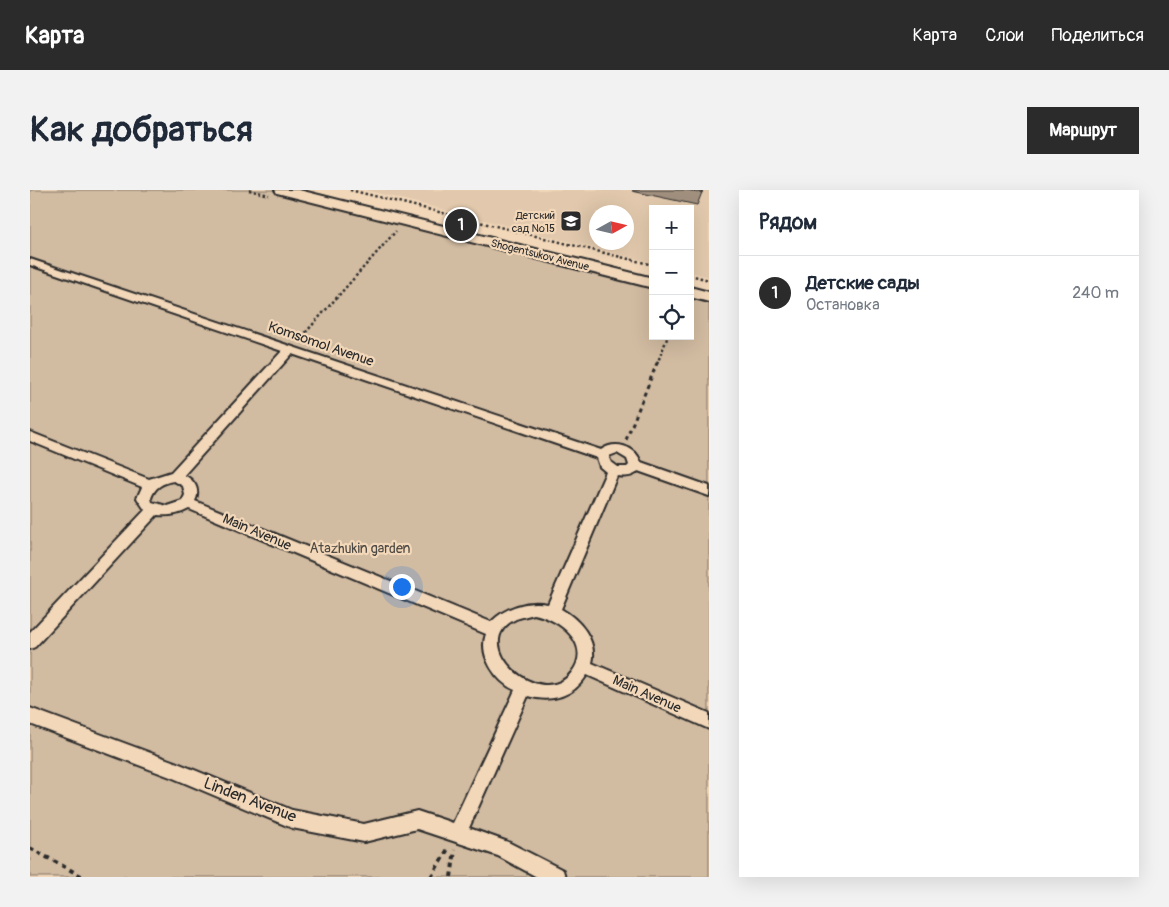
<!DOCTYPE html>
<html lang="ru">
<head>
<meta charset="utf-8">
<style>
  :root { --surface:#fff; --page:#f2f2f3; --text:#1f2937; --muted:#747a83; --line:#e0e1e3; --accent:#2b2b2b }
  body { margin:0; font-family:Pangolin,sans-serif; background:var(--page); color:var(--text) }
  .controls { position:absolute; right:15px; top:15px; display:grid; overflow:hidden; border-radius:0px; box-shadow:0 5px 20px #0002 }
  .controls button { width:45px; height:45px; display:grid; place-items:center; padding:0; border:0; border-bottom:1px solid var(--line); background:var(--surface); color:var(--text); font:25px sans-serif }
  .compass { position:absolute; left:559px; top:15px; width:45px; height:45px; border-radius:50%; background:var(--surface); box-shadow:0 5px 20px #0002; rotate:82deg }
  .you { position:absolute; left:371px; top:396px; width:18px; height:18px; margin:-12px; border:4px solid #fff; border-radius:50%; background:#1a73e8; box-shadow:0 0 0 8px #1a73e833 }
  .badge { display:grid; place-items:center; width:32px; height:32px; border-radius:50%; background:var(--accent); color:#fff; font-size:16px; font-weight:700 }
  .pin { position:absolute; translate:-50% -50%; border:2px solid #fff; box-shadow:0 1px 5px #0006 }
  .list { margin:0; padding:0; list-style:none }
  h2 { display:flex; justify-content:space-between; align-items:center; height:65px; margin:0; padding:0 20px; font-size:21px }
  h2 small { font-size:16px; font-weight:400; color:var(--muted) }
  .list li { display:grid; grid-template-columns:32px 1fr auto; gap:15px; align-items:center; box-sizing:border-box; height:75px; padding:0 20px; border-top:1px solid var(--line) }
  .list b { display:block; font-size:19px; white-space:nowrap }
  .list p { margin:0; font-size:16px; white-space:nowrap; color:var(--muted) }
  .list em { font-size:16px; font-style:normal; color:var(--muted) }
  .icon { flex:none; width:28px; height:28px; fill:none; stroke:currentColor; stroke-width:2; stroke-linecap:round; stroke-linejoin:round }
  .map { position:relative; flex:none; width:679px; height:687px; overflow:hidden; border-radius:0px }
  header { display:flex; align-items:center; gap:30px; box-sizing:border-box; height:70px; padding:0 25px; background:var(--accent); color:#fff }
  header strong { font-size:24px }
  nav { display:flex; gap:28px; margin-inline-start:auto; font-size:18px }
  .intro { display:flex; align-items:center; justify-content:space-between; box-sizing:border-box; height:120px; padding:0 30px }
  h1 { margin:0; font-size:35px }
  .button { padding:12px 22px; border-radius:0px; background:var(--accent); color:#fff; font-size:18px; font-weight:700 }
  main { display:flex; gap:30px; padding:0 30px }
  aside { flex:1; background:var(--surface); border-radius:0px; box-shadow:0 5px 20px #0002 }
  .map>svg:first-child { display:block }
  .built { fill:#e2c9ad; fill-rule:evenodd }
  .green { fill:#d1bba1; stroke:#7e7366 }
  .lines { fill:none; stroke-linecap:round; stroke-linejoin:round }
  .pedestrian-casing { stroke:#2b2b2b; stroke-width:4 }
  .tertiary-casing { stroke:#2b2b2b; stroke-width:4 }
  .path-far2 { stroke:#2b2b2b; stroke-width:2.5; stroke-dasharray:2.5 2.5; stroke-linecap:butt }
  .path-far1 { stroke:#2b2b2b; stroke-width:3; stroke-dasharray:4 4; stroke-linecap:butt }
  .path { stroke:#2b2b2b; stroke-width:4; stroke-dasharray:4.5 4.5; stroke-linecap:butt }
  .pedestrian { fill:#f2d7b9; fill-rule:evenodd }
  .tertiary { fill:#f2d7b9; fill-rule:evenodd }
  .wall { fill:#a1907e; stroke:#2b2b2b }
  .building { fill:#bba792; stroke:#2b2b2b }
  .labels { text-anchor:middle; dominant-baseline:central; stroke-width:4.5; stroke-linejoin:round; paint-order:stroke }
  .far-poi-label { font-size:11px; fill:#2b2b2b; stroke:#f2d7b9; text-anchor:end }
  .far-street-label { font-size:11px; fill:#2b2b2b; stroke:#f2d7b9 }
  .street-label { font-size:14px; fill:#2b2b2b; stroke:#f2d7b9 }
  .park-label { font-size:14px; fill:#4c4843; stroke:#f2d7b9 }
  .near-street-label { font-size:16px; fill:#2b2b2b; stroke:#f2d7b9 }
</style>
</head>
<body>
<header>
<strong>Карта</strong>
<nav><a>Карта</a><a>Слои</a><a>Поделиться</a></nav>
</header>
<div class="intro"><h1>Как добраться</h1><a class="button">Маршрут</a></div>
<main>
<div class="map">
<svg width="679" height="687" viewBox="0 0 679 687">
  <rect width="100%" height="100%" fill="#f2d7b9"/>
  <filter id="ink" filterUnits="userSpaceOnUse"><feTurbulence type="fractalNoise" baseFrequency=".02" numOctaves="2"/><feDisplacementMap in="SourceGraphic" scale="10" xChannelSelector="R" yChannelSelector="G"/><feConvolveMatrix kernelMatrix="1 2 1 2 8 2 1 2 1" color-interpolation-filters="sRGB"/></filter>
  <g filter="url(#ink)">
    <!-- built -->
    <path class="built" d="M335,0h344v87l-19,-5v-63h-37v54zM566,22h30v30h-30z"/>
    <!-- green -->
    <polygon class="green" points="0,0 252,0 623,93 623,146 660,146 660,102 679,107 679,687 0,687"/>
    <g class="lines">
      <!-- pedestrian casing -->
      <g class="pedestrian-casing">
        <path id="pedestrian" d="M0,69l571,191c14,-10 34,-4 40,12l68,24v10l-71,-25c-4,6 -14,6 -21,5l-56,133c18,10 37,31 31,54l117,50v16l-122,-54c-13,21 -35,28 -59,21l-59,132 39,14 55,28 2,7h-28l-39,-21 -81,-27 -53,13 -72,-14 -119,-50 -143,-54v-16l145,54 117,48 72,14 53,-13 36,12 62,-133c-19,-8 -37,-35 -29,-56l-297,-125c-11,6 -21,7 -32,6l-122,132 -5,2v-17l115,-122 -8,-12 5,-11 -112,-46v-9l119,47 22,-7 111,-121 -252,-86zM262,164l305,104 3,9 6,5 -58,132c-21,-4 -42,3 -57,18l-296,-121c6,-12 -1,-21 -11,-26zM587,263l10,6 2,6 -2,2h-9l-8,-6 -1,-5zM144,291l9,5 2,9 -3,6 -15,5 -15,-4 -1,-4c4,-11 11,-15 23,-17zM504,424c25,5 59,30 38,58 -31,42 -107,-29 -56,-53 5,-2 12,-3 18,-5z"/>
      </g>
      <!-- tertiary casing -->
      <g class="tertiary-casing">
        <g id="tertiary">
          <polygon points="245,0 269,0 623,88 623,98 247,3"/>
          <polygon points="660,97 679,102 679,112 660,107"/>
        </g>
      </g>
      <!-- path-far2 -->
      <g class="path-far2">
        <polyline points="219,0 239,5"/>
        <polyline points="320,0 623,75"/>
        <polyline points="660,85 679,90"/>
        <polyline points="269,150 366,41"/>
        <polyline points="627,174 638,146"/>
      </g>
      <!-- path-far1 -->
      <polyline class="path-far1" points="596,250 627,173"/>
      <!-- path -->
      <g class="path">
        <polyline points="0,658 53,687"/>
        <polyline points="401,687 418,659"/>
        <polyline points="421,687 425,660"/>
      </g>
      <!-- pedestrian -->
      <use href="#pedestrian" class="pedestrian"/>
      <!-- tertiary -->
      <use href="#tertiary" class="tertiary"/>
    </g>
    <!-- wall -->
    <polygon class="wall" points="603,0 673,0 667,15 602,1"/>
    <!-- building -->
    <polygon class="building" points="657,0 673,0 672,3"/>
  </g>
  <!-- icons -->
  <defs>
    <g id="school-square" transform="scale(1.125)"><rect x="-9" y="-9" width="18" height="18" rx="4" fill="#2b2b2b" stroke="#f2d7b9"/><path d="M0-5L7-2L0 1L-7-2ZM-4 1L0 2.5L4 1V4Q0 6-4 4Z" fill="#fff"/></g>
  </defs>
  <g fill-rule="evenodd">
    <use href="#school-square" x="541" y="31"/>
  </g>
  <g class="labels">
    <!-- far-poi labels -->
    <g class="far-poi-label">
      <text x="525" y="25">Детский<tspan x="525" dy="13">сад №15</tspan></text>
    </g>
    <!-- far-street labels -->
    <g class="far-street-label">
      <text transform="translate(510 65) rotate(14)">Shogentsukov Avenue</text>
    </g>
    <!-- street labels -->
    <g class="street-label">
      <text transform="translate(291 154) rotate(19)">Komsomol Avenue</text>
      <text transform="translate(227 342) rotate(23)">Main Avenue</text>
      <text transform="translate(617 504) rotate(24)">Main Avenue</text>
    </g>
    <!-- park labels -->
    <g class="park-label">
      <text x="330" y="358">Atazhukin garden</text>
    </g>
    <!-- near-street labels -->
    <g class="near-street-label">
      <text transform="translate(220 610) rotate(21)">Linden Avenue</text>
    </g>
  </g>
</svg>
<div class="controls">
<button>+</button>
<button>−</button>
<button><svg class="icon" aria-label="locate" viewBox="0 0 24 24"><circle cx="12" cy="12" r="6"/><path d="M12 2v4M12 18v4M2 12h4M18 12h4"/></svg></button>
</div>
<svg class="compass" viewBox="-18 -18 36 36"><path d="M0-13l5 13h-10z" fill="#e53935"/><path d="M0 13l5-13h-10z" fill="#747a83"/></svg>
<div class="you"></div>
<div class="pin badge" style="left:431px;top:35px">1</div>
</div>
<aside>
<h2>Рядом<small></small></h2>
<ul class="list">
<li><span class="badge">1</span><div><b>Детские сады</b><p>Остановка</p></div><em>240 m</em></li>
</ul>
</aside>
</main>
</body>
</html>
